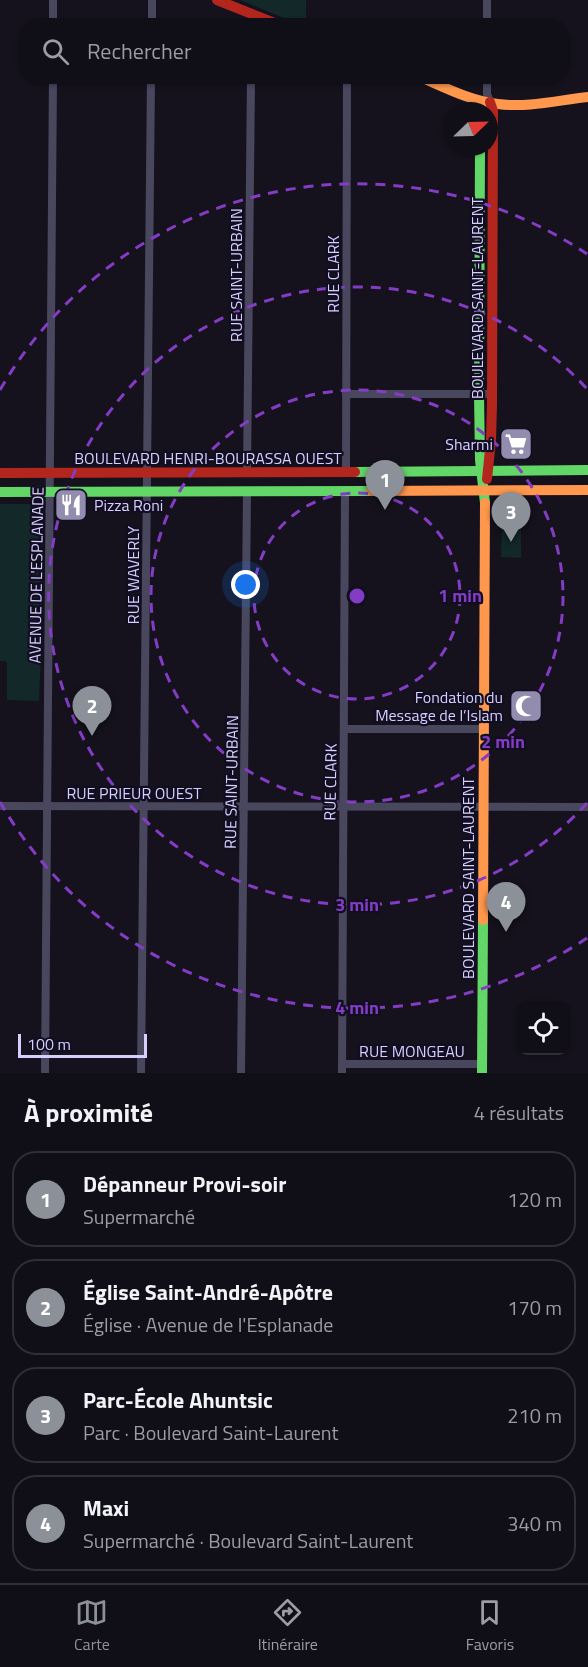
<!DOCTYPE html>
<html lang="fr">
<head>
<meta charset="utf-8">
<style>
  :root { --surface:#100e16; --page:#1e1c23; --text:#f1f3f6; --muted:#9c9ca1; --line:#302e35; --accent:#8c9099 }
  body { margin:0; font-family:"Titillium Web",sans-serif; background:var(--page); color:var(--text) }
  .controls { position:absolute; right:18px; bottom:18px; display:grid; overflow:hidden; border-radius:12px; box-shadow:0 2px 4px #0004 }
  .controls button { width:54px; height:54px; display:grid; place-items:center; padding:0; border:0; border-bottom:2px solid var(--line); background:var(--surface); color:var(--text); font:30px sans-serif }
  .compass { position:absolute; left:444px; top:102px; width:54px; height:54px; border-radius:50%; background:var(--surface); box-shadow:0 2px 4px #0004; rotate:67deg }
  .scale { position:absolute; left:18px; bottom:15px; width:129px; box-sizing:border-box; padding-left:6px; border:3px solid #d6cffe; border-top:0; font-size:16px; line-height:21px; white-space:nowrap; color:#d6cffe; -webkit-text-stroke:4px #120e21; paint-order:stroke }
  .you { position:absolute; left:246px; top:585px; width:21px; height:21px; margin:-15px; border:4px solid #fff; border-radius:50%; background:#1a73e8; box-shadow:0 0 0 9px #1a73e833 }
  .badge { display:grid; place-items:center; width:39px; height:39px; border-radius:50%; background:var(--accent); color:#fff; font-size:20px; font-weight:700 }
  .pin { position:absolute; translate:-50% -50px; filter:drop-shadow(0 2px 3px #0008) }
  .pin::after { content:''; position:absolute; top:32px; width:21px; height:18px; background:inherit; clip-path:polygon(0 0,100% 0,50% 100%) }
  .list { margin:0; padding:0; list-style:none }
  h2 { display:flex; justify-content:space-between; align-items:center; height:78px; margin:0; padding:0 24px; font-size:26px }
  h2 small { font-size:20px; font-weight:400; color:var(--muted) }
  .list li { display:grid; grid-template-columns:39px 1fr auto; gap:18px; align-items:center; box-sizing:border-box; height:96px; margin:0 12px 12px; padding:0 12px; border:2px solid var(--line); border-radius:24px }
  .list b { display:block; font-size:22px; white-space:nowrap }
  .list p { margin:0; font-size:20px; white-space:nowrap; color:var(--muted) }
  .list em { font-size:20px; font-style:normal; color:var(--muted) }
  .icon { flex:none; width:33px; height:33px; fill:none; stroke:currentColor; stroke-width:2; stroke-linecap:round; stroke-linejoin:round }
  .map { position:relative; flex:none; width:588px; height:1073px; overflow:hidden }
  .search { position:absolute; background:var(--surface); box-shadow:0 2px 4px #0004; left:18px; right:18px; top:18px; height:66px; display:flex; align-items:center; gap:15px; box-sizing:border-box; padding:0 21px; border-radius:24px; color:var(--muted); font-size:22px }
  .sheet { height:510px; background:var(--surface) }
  nav { display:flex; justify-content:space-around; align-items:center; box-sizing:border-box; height:84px; border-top:2px solid var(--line); background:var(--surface); font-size:16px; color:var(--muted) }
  nav a { display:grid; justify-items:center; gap:3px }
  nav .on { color:var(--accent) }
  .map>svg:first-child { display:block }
  .green { fill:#122829 }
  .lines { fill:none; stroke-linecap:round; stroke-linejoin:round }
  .street { stroke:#49475e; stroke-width:8 }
  .fast { stroke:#63d668; stroke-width:10 }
  .slow { stroke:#ff974d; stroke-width:10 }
  .jam { stroke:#b3261e; stroke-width:10 }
  .ring { fill:none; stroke:#843cc5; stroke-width:3; stroke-dasharray:10 8 }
  .labels { text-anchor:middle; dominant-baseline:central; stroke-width:4.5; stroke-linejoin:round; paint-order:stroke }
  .street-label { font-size:16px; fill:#d6cffe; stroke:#120e21 }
  .poi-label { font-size:16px; fill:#d6cffe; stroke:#120e21; text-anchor:end }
  .centre { fill:#843cc5; stroke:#120e21; stroke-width:3 }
  .ring-label { font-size:18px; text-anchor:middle; font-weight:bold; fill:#843cc5; stroke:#120e21; stroke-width:4.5; stroke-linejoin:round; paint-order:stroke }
</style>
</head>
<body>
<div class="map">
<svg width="588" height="1073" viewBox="0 0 588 1073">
  <rect width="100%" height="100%" fill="#15121d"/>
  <!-- green -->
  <g class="green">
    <polygon points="240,0 306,0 306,25 301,25"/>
    <polygon points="0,504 36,504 41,510 42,628 39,701 7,700 7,663 5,661 0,661"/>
    <polygon points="502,526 521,526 521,558 501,557"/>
  </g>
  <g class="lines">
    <!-- street -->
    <g class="street">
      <polyline points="53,26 53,0"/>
      <polyline points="152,26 152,0"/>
      <polyline points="487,26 487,0"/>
      <polyline points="487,76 487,94 490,102"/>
      <polyline points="346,394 492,394"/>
      <polyline points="346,472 347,76"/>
      <polyline points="247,473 251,76"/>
      <polyline points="344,729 484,729"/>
      <polyline points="0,806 588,807"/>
      <polyline points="342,1064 482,1064"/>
      <polyline points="45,1073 53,76"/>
      <polyline points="141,1073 151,76"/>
      <polyline points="241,1073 247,492"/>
      <polyline points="342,1073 345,492"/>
    </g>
    <!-- fast -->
    <g class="fast">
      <polyline points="480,147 479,394 480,460 485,503"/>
      <polyline points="355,472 588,470"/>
      <polyline points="0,492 371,491"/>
      <polyline points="482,1073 483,920"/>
    </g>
    <!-- slow -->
    <g class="slow">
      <path d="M418,76c26,11 52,25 80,28 30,4 61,-4 90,-7"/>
      <polyline points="371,491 588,490"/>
      <polyline points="483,920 485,503"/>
    </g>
    <!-- jam -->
    <g class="jam">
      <polyline points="217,0 282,26"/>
      <polyline points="0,473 355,472"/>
      <polyline points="487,479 491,440 492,404 493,111 490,102"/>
    </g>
  </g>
  <!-- distance rings -->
  <g class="ring">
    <circle cx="357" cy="596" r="103"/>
    <circle cx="357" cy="596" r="206"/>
    <path d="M587 803A309 309 0 1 1 587 389"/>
    <path d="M587 938A412 412 0 0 1 0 802M0 390A412 412 0 0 1 587 254"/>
  </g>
  <!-- icons -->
  <defs>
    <g id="supermarket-square" transform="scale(1.725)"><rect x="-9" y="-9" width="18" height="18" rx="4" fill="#928daf" stroke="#120e21"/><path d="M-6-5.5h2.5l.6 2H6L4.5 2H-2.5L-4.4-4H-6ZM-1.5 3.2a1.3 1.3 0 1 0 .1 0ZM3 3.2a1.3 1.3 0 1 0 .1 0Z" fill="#fff"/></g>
    <g id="restaurant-square" transform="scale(1.725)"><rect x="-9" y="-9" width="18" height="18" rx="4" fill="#928daf" stroke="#120e21"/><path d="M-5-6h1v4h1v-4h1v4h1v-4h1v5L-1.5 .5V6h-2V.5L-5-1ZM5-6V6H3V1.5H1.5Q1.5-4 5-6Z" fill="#fff"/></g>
    <g id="mosque-square" transform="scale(1.725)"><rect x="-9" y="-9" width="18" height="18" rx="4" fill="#928daf" stroke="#120e21"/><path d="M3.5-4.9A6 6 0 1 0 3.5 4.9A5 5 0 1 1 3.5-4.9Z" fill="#fff"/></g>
  </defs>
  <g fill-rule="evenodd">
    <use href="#supermarket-square" x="516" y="444"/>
    <use href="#restaurant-square" x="71" y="505"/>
    <use href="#mosque-square" x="526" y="706"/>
  </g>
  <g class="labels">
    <!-- street labels -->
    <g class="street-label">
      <text transform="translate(333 274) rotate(-90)">RUE CLARK</text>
      <text transform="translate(236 275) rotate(-90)">RUE SAINT-URBAIN</text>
      <text transform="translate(477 298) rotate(-90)">BOULEVARD SAINT-LAURENT</text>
      <text x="208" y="458">BOULEVARD HENRI-BOURASSA OUEST</text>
      <text transform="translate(36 575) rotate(-89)">AVENUE DE L'ESPLANADE</text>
      <text transform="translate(133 575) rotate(-90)">RUE WAVERLY</text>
      <text transform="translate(231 782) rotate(-89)">RUE SAINT-URBAIN</text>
      <text transform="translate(330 782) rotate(-89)">RUE CLARK</text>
      <text x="134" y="793">RUE PRIEUR OUEST</text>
      <text transform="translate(468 878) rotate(-90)">BOULEVARD SAINT-LAURENT</text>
      <text x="412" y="1051">RUE MONGEAU</text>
    </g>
    <!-- poi labels -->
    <g class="poi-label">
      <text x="493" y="444">Sharmi</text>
      <text x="94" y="505" text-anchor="start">Pizza Roni</text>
      <text x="503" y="697">Fondation du<tspan x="503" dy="18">Message de l’Islam</tspan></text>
    </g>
  </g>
  <circle cx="357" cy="596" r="9" class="centre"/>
  <g class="ring-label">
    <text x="460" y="602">1 min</text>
    <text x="503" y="748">2 min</text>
    <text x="357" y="911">3 min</text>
    <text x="357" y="1014">4 min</text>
  </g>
</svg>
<div class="controls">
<button><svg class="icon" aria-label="locate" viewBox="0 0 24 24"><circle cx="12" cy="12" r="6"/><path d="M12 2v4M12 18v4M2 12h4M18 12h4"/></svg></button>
</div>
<svg class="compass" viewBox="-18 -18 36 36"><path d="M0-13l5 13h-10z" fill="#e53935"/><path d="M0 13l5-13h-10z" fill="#9c9ca1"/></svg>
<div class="scale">100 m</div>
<div class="you"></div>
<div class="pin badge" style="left:385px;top:510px">1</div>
<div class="pin badge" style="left:92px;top:736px">2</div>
<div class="pin badge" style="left:511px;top:542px">3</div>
<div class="pin badge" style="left:506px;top:932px">4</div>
<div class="search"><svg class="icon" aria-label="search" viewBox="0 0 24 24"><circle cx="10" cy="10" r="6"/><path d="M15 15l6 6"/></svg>Rechercher</div>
</div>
<section class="sheet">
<h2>À proximité<small>4 résultats</small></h2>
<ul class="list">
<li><span class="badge">1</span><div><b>Dépanneur Provi-soir</b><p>Supermarché</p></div><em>120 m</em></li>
<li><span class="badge">2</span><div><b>Église Saint-André-Apôtre</b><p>Église · Avenue de l'Esplanade</p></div><em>170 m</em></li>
<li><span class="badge">3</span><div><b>Parc-École Ahuntsic</b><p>Parc · Boulevard Saint-Laurent</p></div><em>210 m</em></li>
<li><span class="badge">4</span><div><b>Maxi</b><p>Supermarché · Boulevard Saint-Laurent</p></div><em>340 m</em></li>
</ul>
</section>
<nav>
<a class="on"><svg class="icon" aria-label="map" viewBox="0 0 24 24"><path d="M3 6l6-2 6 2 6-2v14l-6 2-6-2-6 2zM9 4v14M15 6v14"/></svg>Carte</a>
<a><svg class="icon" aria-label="directions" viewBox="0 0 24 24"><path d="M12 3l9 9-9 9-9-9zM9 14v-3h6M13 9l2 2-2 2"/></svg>Itinéraire</a>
<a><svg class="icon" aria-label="saved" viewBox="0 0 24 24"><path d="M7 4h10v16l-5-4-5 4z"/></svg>Favoris</a>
</nav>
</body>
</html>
